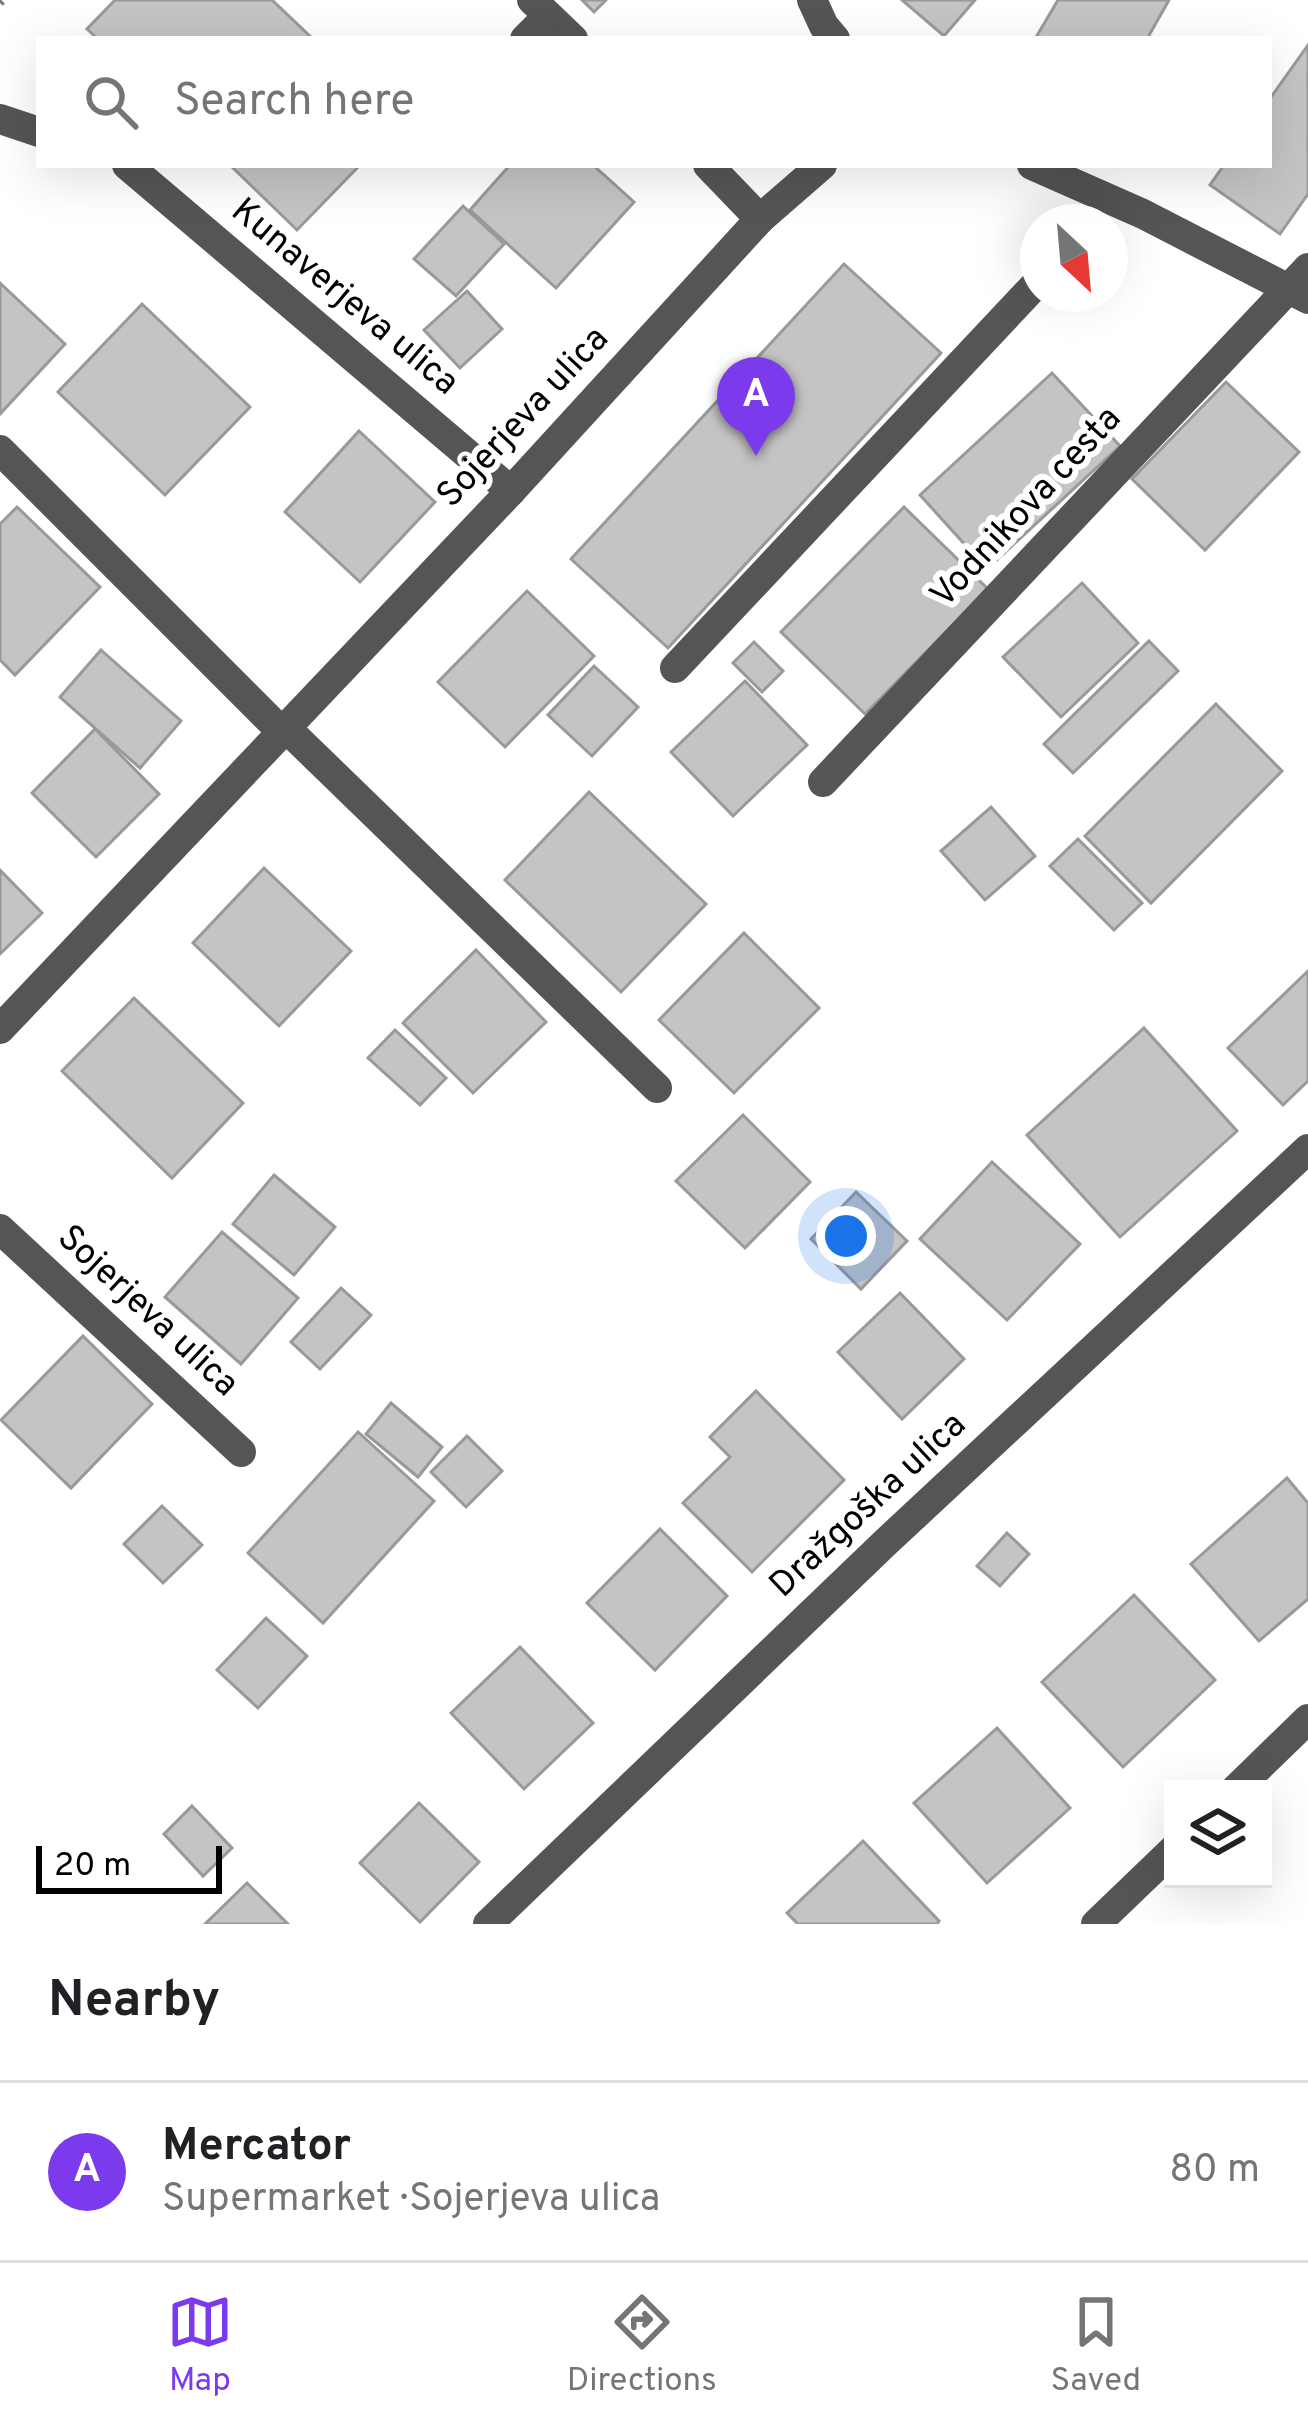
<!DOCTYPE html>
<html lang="en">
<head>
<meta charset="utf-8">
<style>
  :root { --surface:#fff; --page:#f2f2f2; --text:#202124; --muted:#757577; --line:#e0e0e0; --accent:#7c3aed }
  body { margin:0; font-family:Overpass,sans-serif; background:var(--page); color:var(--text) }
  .controls { position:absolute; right:36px; bottom:36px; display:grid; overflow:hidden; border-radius:0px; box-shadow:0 12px 48px #0002 }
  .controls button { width:108px; height:108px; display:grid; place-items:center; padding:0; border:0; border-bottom:3px solid var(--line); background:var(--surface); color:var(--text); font:60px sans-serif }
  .compass { position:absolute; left:1020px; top:204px; width:108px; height:108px; border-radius:50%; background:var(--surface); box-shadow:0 12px 48px #0002; rotate:154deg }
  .scale { position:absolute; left:36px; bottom:30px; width:186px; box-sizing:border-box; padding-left:12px; border:6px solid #000; border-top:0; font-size:33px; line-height:42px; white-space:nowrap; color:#000; -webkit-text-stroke:9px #fff; paint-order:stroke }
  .you { position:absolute; left:846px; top:1236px; width:42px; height:42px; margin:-30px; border:9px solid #fff; border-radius:50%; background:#1a73e8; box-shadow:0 0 0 18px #1a73e833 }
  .badge { display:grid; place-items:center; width:78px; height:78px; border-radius:50%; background:var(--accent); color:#fff; font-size:39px; font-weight:700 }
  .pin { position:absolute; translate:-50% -99px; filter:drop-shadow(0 3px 6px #0008) }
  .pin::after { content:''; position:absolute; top:63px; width:42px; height:36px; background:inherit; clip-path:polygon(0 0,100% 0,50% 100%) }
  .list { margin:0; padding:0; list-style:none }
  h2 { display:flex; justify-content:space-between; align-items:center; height:156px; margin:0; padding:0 48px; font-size:51px }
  h2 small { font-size:39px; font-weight:400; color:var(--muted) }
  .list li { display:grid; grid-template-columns:78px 1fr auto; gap:36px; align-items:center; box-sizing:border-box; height:180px; padding:0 48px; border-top:3px solid var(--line) }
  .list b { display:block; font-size:45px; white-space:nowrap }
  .list p { margin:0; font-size:39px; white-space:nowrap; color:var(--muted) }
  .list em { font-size:39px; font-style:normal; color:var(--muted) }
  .icon { flex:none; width:66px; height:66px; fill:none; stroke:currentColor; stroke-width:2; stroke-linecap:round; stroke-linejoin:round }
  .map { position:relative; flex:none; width:1308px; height:1924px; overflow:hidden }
  .search { position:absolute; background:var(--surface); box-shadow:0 12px 48px #0002; left:36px; right:36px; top:36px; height:132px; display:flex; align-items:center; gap:30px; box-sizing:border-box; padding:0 42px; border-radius:0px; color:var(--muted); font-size:45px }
  .sheet { height:336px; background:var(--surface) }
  nav { display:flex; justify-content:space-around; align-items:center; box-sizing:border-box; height:168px; border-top:3px solid var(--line); background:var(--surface); font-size:33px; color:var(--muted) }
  nav a { display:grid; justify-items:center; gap:6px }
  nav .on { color:var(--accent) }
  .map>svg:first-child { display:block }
  .building { fill:#c4c4c4; stroke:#999; stroke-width:3 }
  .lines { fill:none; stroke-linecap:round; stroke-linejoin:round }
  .path { stroke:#777; stroke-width:8; stroke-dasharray:3 6; stroke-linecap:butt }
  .minor { stroke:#555; stroke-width:30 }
  .labels { text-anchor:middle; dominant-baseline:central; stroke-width:12; stroke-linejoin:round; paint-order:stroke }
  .street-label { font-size:36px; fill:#000; stroke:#fff }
</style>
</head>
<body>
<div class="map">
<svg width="1308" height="1924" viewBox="0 0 1308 1924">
  <rect width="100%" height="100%" fill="#fff"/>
  <!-- building -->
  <g class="building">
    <polygon points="115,0 272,0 313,39 98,39 87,29"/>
    <polygon points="582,0 606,0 594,12"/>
    <polygon points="902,0 975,0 944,36"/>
    <polygon points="1058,0 1169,0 1147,39 1035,39"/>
    <polygon points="1308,45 1308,194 1280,234 1210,185 1224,165 1269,165 1269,100"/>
    <polygon points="230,165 360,165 297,230"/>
    <polygon points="510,165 593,165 634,202 556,288 470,210"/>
    <polygon points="463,206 504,244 456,296 414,259"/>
    <polygon points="844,264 941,353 668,648 571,559"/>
    <polygon points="0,283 65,344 0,414"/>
    <polygon points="467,291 502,329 460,368 424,330"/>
    <polygon points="142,304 250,407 165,495 58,392"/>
    <polygon points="1052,373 1120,446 987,569 920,495"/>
    <polygon points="1226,382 1299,452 1205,550 1132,479"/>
    <polygon points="359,431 435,502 360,582 285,512"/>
    <polygon points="17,507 100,587 15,675 0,660 0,524"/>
    <polygon points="904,507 988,589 865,714 781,632"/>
    <polygon points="1082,583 1138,643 1061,717 1003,657"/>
    <polygon points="527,591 594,656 505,747 438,682"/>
    <polygon points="1149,641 1178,671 1073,773 1044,744"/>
    <polygon points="754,642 783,671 762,692 733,663"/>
    <polygon points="101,650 181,721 140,768 60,697"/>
    <polygon points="594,666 638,707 592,756 548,715"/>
    <polygon points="745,681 807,745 733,816 671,752"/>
    <polygon points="1216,704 1282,771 1151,903 1085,836"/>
    <polygon points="95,729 159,794 96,857 32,793"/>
    <polygon points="589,792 706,904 621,992 505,880"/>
    <polygon points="991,807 1035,856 985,900 941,851"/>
    <polygon points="1078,839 1142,903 1114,930 1050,866"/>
    <polygon points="264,868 351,951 279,1026 193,943"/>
    <polygon points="0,870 42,913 0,954"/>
    <polygon points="744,933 819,1008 734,1093 659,1020"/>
    <polygon points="476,950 546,1022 473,1093 403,1023"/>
    <polygon points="1308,971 1308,1081 1283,1105 1228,1048"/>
    <polygon points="134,998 243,1103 172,1178 62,1071"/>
    <polygon points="1144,1028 1237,1131 1120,1237 1027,1135"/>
    <polygon points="395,1030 446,1078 420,1105 368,1058"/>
    <polygon points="743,1115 810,1182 745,1248 676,1181"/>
    <polygon points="992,1162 1080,1244 1007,1320 920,1239"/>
    <polygon points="274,1175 335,1227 294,1275 233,1224"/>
    <polygon points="856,1192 907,1241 861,1289 811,1239"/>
    <polygon points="222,1232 298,1298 241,1364 165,1297"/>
    <polygon points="341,1288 371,1315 320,1369 291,1342"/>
    <polygon points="900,1293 964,1359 902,1419 838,1352"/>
    <polygon points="83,1336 152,1404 71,1488 1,1420"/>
    <polygon points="756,1391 844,1480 752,1572 683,1503 730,1457 710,1437"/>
    <polygon points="391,1403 442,1447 418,1477 366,1434"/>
    <polygon points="358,1432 434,1501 323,1623 248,1553"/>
    <polygon points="467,1436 502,1471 466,1507 431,1472"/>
    <polygon points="1287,1478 1308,1503 1308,1599 1259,1641 1191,1564"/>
    <polygon points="162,1506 202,1545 163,1583 124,1544"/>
    <polygon points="660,1529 727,1596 655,1670 587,1603"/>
    <polygon points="1007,1533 1029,1554 1000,1586 977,1566"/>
    <polygon points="1134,1595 1215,1680 1123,1767 1042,1682"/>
    <polygon points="266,1618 307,1656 258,1708 217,1670"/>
    <polygon points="520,1647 593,1723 524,1789 451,1713"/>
    <polygon points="997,1728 1070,1808 987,1883 914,1803"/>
    <polygon points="419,1803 479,1862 420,1922 360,1863"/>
    <polygon points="192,1806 232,1848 203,1876 164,1834"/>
    <polygon points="863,1841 939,1921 937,1924 798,1924 787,1913"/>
    <polygon points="247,1883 288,1924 205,1924"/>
  </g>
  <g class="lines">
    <!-- path -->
    <polyline class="path" points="0,3 3,0"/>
    <!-- minor -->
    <g class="minor">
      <polyline points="532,0 573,39"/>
      <polyline points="812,0 824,26 835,39"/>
      <polyline points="525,39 548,16"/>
      <polyline points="0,119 39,132"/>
      <polyline points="127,165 511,491"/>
      <polyline points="708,165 760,219"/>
      <polyline points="1032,165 1143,214 1308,299"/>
      <polyline points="0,450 282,732"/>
      <polyline points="675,668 1038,282"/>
      <polyline points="286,728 657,1088"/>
      <polyline points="823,782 1308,268"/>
      <polyline points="0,1029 511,491 760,219 822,165"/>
      <polyline points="0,1229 241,1452"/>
      <polyline points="1236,1789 1308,1719"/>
      <polyline points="488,1924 886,1542 1308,1149"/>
      <polyline points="1096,1924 1173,1850"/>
    </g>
  </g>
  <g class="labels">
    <!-- street labels -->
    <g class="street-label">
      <text transform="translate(344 298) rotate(40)">Kunaverjeva ulica</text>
      <text transform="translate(524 418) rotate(-47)">Sojerjeva ulica</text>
      <text transform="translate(1027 508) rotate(-47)">Vodnikova cesta</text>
      <text transform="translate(147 1312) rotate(43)">Sojerjeva ulica</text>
      <text transform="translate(869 1506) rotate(-43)">Dražgoška ulica</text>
    </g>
  </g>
</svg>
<div class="controls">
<button><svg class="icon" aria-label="layers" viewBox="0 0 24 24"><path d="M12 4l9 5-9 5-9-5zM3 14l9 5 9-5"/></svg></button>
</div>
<svg class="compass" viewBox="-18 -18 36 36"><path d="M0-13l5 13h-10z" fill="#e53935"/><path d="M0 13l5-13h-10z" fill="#757577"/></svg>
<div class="scale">20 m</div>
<div class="you"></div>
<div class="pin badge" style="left:756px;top:456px">A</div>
<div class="search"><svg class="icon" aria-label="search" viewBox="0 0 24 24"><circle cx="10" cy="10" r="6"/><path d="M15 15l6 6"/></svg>Search here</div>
</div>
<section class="sheet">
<h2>Nearby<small></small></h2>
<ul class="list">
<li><span class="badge">A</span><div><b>Mercator</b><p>Supermarket · Sojerjeva ulica</p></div><em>80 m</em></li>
</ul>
</section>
<nav>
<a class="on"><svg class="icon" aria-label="map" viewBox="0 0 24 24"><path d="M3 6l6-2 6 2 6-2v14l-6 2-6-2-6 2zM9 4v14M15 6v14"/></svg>Map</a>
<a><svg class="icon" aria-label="directions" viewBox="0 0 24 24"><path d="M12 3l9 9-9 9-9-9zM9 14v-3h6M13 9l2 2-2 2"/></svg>Directions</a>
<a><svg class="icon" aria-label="saved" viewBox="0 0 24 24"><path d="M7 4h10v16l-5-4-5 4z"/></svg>Saved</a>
</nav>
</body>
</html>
